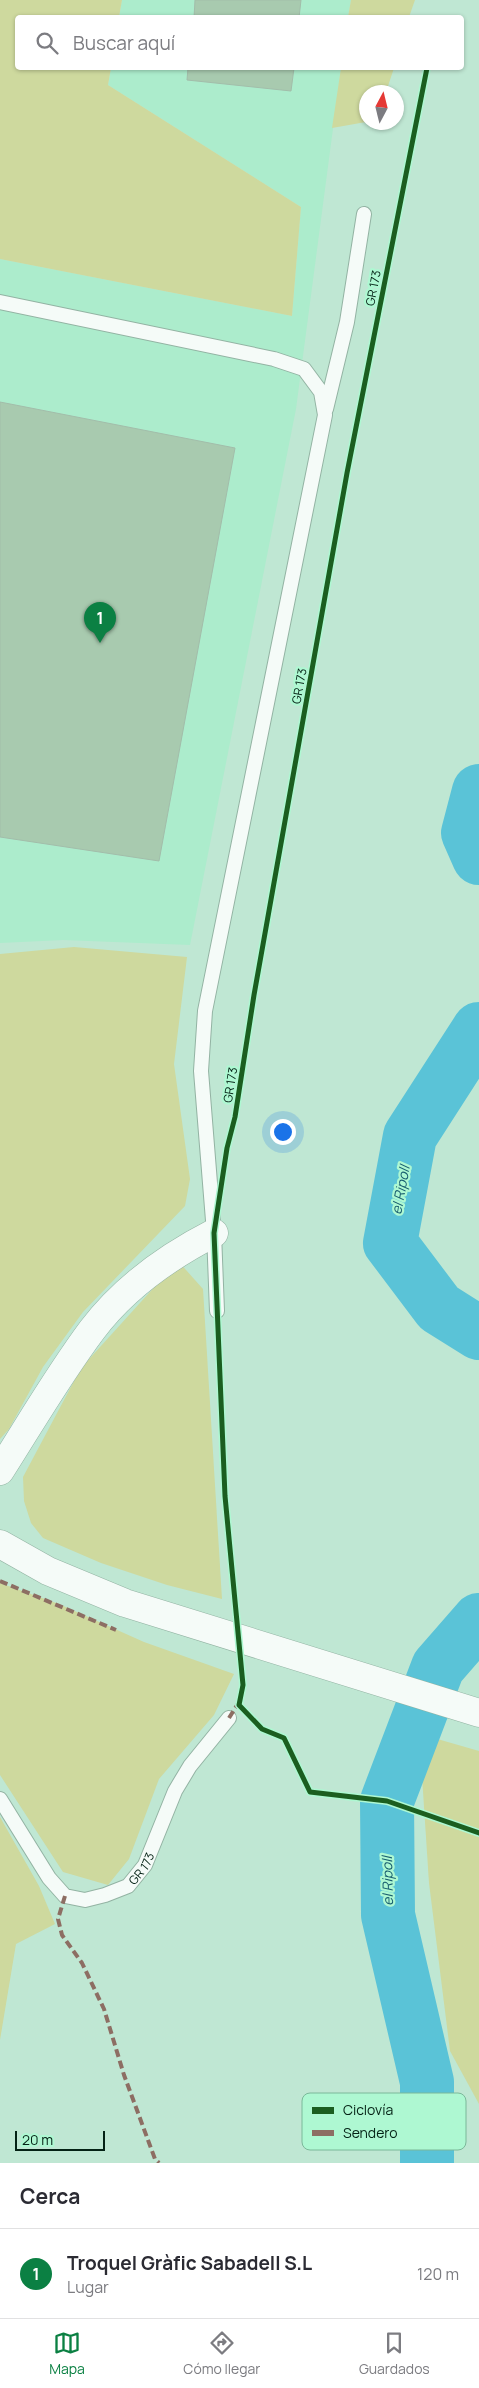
<!DOCTYPE html>
<html lang="es">
<head>
<meta charset="utf-8">
<style>
  :root { --surface:#fff; --page:#f2f2f3; --text:#2b2b33; --muted:#7c7c81; --line:#e1e1e2; --accent:#0b8043 }
  body { margin:0; font-family:Manrope,sans-serif; background:var(--page); color:var(--text) }
  .compass { position:absolute; left:359px; top:85px; width:45px; height:45px; border-radius:50%; background:var(--surface); box-shadow:0 1px 4px #0004; rotate:7deg }
  .scale { position:absolute; left:15px; bottom:12px; width:90px; box-sizing:border-box; padding-left:5px; border:2px solid #042215; border-top:0; font-size:14px; line-height:18px; white-space:nowrap; color:#042215; -webkit-text-stroke:4px #aef8d2; paint-order:stroke }
  .you { position:absolute; left:282px; top:1131px; width:18px; height:18px; margin:-12px; border:4px solid #fff; border-radius:50%; background:#1a73e8; box-shadow:0 0 0 8px #1a73e833 }
  .badge { display:grid; place-items:center; width:32px; height:32px; border-radius:50%; background:var(--accent); color:#fff; font-size:16px; font-weight:700 }
  .pin { position:absolute; translate:-50% -41px; filter:drop-shadow(0 1px 2px #0008) }
  .pin::after { content:''; position:absolute; top:26px; width:18px; height:15px; background:inherit; clip-path:polygon(0 0,100% 0,50% 100%) }
  .list { margin:0; padding:0; list-style:none }
  h2 { display:flex; justify-content:space-between; align-items:center; height:65px; margin:0; padding:0 20px; font-size:21px }
  h2 small { font-size:16px; font-weight:400; color:var(--muted) }
  .list li { display:grid; grid-template-columns:32px 1fr auto; gap:15px; align-items:center; box-sizing:border-box; height:90px; padding:0 20px; border-top:1px solid var(--line) }
  .list b { display:block; font-size:19px; white-space:nowrap }
  .list p { margin:0; font-size:16px; white-space:nowrap; color:var(--muted) }
  .list em { font-size:16px; font-style:normal; color:var(--muted) }
  .icon { flex:none; width:28px; height:28px; fill:none; stroke:currentColor; stroke-width:2; stroke-linecap:round; stroke-linejoin:round }
  .map { position:relative; flex:none; width:479px; height:2163px; overflow:hidden }
  .search { position:absolute; background:var(--surface); box-shadow:0 1px 4px #0004; left:15px; right:15px; top:15px; height:55px; display:flex; align-items:center; gap:12px; box-sizing:border-box; padding:0 18px; border-radius:5px; color:var(--muted); font-size:19px }
  .sheet { height:155px; background:var(--surface) }
  nav { display:flex; justify-content:space-around; align-items:center; box-sizing:border-box; height:70px; border-top:1px solid var(--line); background:var(--surface); font-size:14px; color:var(--muted) }
  nav a { display:grid; justify-items:center; gap:2px }
  nav .on { color:var(--accent) }
  .map>svg:first-child { display:block }
  .built { fill:#aceccc }
  .green { fill:#ced99e }
  .lines { fill:none; stroke-linecap:round; stroke-linejoin:round }
  .river { stroke:#5ac3d7; stroke-width:54 }
  .building { fill:#a8caaf; stroke:#a2bdaa }
  .service-casing { stroke:#93b3a3; stroke-width:16 }
  .minor-casing { stroke:#93b3a3; stroke-width:29 }
  .secondary-casing { stroke:#93b3a3; stroke-width:29 }
  .service { stroke:#f5fbf8; stroke-width:14 }
  .minor { stroke:#f5fbf8; stroke-width:28 }
  .secondary { stroke:#f5fbf8; stroke-width:28 }
  .quiet { stroke:#8d6e63; stroke-width:4; stroke-dasharray:8 4; stroke-linecap:butt }
  .cycleway-casing { stroke:#aef8d2; stroke-width:8 }
  .cycleway { stroke:#1b5e20; stroke-width:5 }
  .labels { text-anchor:middle; dominant-baseline:central; stroke-width:4.5; stroke-linejoin:round; paint-order:stroke }
  .street-label { font-size:12px; fill:#042215; stroke:#aef8d2 }
  .water-label { font-size:14px; font-style:italic; fill:#175c6f; stroke:#aef8d2 }
  .key { fill:#aef8d2; stroke:#7bb899; stroke-width:1 }
  .key-label { font-size:14px; fill:#042215 }
</style>
</head>
<body>
<div class="map">
<svg width="479" height="2163" viewBox="0 0 479 2163">
  <rect width="100%" height="100%" fill="#bfe7d3"/>
  <!-- built -->
  <g class="built">
    <polygon points="122,0 351,0 348,17 119,18"/>
    <polygon points="111,68 341,68 296,409 190,945 63,940 0,943 0,259 292,316 301,207 108,85"/>
  </g>
  <!-- green -->
  <g class="green">
    <polygon points="0,0 122,0 119,17 18,18 18,68 111,68 108,85 301,207 292,316 0,259"/>
    <polygon points="351,0 415,0 409,17 348,17"/>
    <polygon points="341,68 394,68 386,92 366,92 366,122 332,128"/>
    <polygon points="74,947 187,957 174,1064 190,1179 185,1206 83,1312 43,1367 9,1429 0,1439 0,954"/>
    <polygon points="178,1261 203,1289 222,1599 167,1585 101,1563 43,1538 31,1523 24,1501 23,1477 81,1368"/>
    <polygon points="0,1583 59,1604 144,1642 234,1674 214,1715 159,1779 129,1859 108,1885 63,1872 0,1775"/>
    <polygon points="427,1736 479,1751 479,2104 450,2051 429,1883 422,1776"/>
    <polygon points="0,1817 39,1886 55,1924 16,1944 0,2040"/>
  </g>
  <g class="lines">
    <!-- river -->
    <g class="river">
      <polyline points="479,791 468,833 479,858"/>
      <polyline points="479,1029 410,1136 390,1243 439,1308 479,1333"/>
      <polyline points="427,2163 427,2082 388,1915 387,1801 438,1667 479,1620"/>
    </g>
  </g>
  <!-- building -->
  <g class="building">
    <polygon points="195,0 301,0 299,18 194,18"/>
    <polygon points="188,68 294,68 291,91 187,80"/>
    <polygon points="0,402 235,448 159,861 0,837"/>
  </g>
  <g class="lines">
    <!-- service casing -->
    <g class="service-casing">
      <g id="service">
        <polyline points="0,302 274,359 304,369 321,392 325,415 205,1011 201,1071 214,1233 217,1311"/>
        <polyline points="326,409 347,322 364,214"/>
        <path id="s1" d="M0,1799l49,79 16,18 20,4 20,-5 23,-9 17,-21 30,-74 15,-25 39,-48"/>
      </g>
    </g>
    <!-- minor casing -->
    <g class="minor-casing">
      <path id="minor" d="M0,1471c30,-47 59,-97 92,-141 31,-41 77,-74 122,-97"/>
    </g>
    <!-- secondary casing -->
    <g class="secondary-casing">
      <polyline id="secondary" points="0,1544 48,1571 125,1603 479,1713"/>
    </g>
    <!-- service -->
    <use href="#service" class="service"/>
    <!-- minor -->
    <use href="#minor" class="minor"/>
    <!-- secondary -->
    <use href="#secondary" class="secondary"/>
    <!-- quiet -->
    <g class="quiet">
      <polyline points="0,1581 116,1630"/>
      <polyline points="229,1718 239,1702"/>
      <polyline points="65,1896 58,1919 62,1935 82,1963 104,2009 124,2075 155,2159 159,2163"/>
    </g>
    <!-- cycleway casing -->
    <g class="cycleway-casing">
      <polyline id="cycleway" points="427,68 347,473 254,995 235,1117 227,1148 214,1233 225,1496 243,1685 239,1705 262,1729 284,1738 310,1792 387,1801 479,1833"/>
    </g>
    <!-- cycleway -->
    <use href="#cycleway" class="cycleway"/>
  </g>
  <g class="labels">
    <!-- street labels -->
    <g class="street-label">
      <text transform="translate(373 288) rotate(-79)">GR 173</text>
      <text transform="translate(299 686) rotate(-80)">GR 173</text>
      <text transform="translate(230 1085) rotate(-81)">GR 173</text>
      <text stroke="none"><textPath href="#s1" startOffset="205">GR 173</textPath></text>
    </g>
    <!-- water labels -->
    <g class="water-label">
      <text transform="translate(400 1190) rotate(-80)">el Ripoll</text>
      <text transform="translate(387 1881) rotate(-91)">el Ripoll</text>
    </g>
  </g>
  <!-- legend -->
  <rect x="302" y="2093" width="164" height="57" rx="8" class="key"/>
  <rect x="312" y="2107" width="22" height="7" fill="#1b5e20"/>
  <rect x="312" y="2130" width="22" height="6" fill="#8d6e63"/>
  <g class="key-label">
    <text x="343" y="2115">Ciclovía</text>
    <text x="343" y="2138">Sendero</text>
  </g>
</svg>
<svg class="compass" viewBox="-18 -18 36 36"><path d="M0-13l5 13h-10z" fill="#e53935"/><path d="M0 13l5-13h-10z" fill="#7c7c81"/></svg>
<div class="scale">20 m</div>
<div class="you"></div>
<div class="pin badge" style="left:100px;top:643px">1</div>
<div class="search"><svg class="icon" aria-label="search" viewBox="0 0 24 24"><circle cx="10" cy="10" r="6"/><path d="M15 15l6 6"/></svg>Buscar aquí</div>
</div>
<section class="sheet">
<h2>Cerca<small></small></h2>
<ul class="list">
<li><span class="badge">1</span><div><b>Troquel Gràfic Sabadell S.L</b><p>Lugar</p></div><em>120 m</em></li>
</ul>
</section>
<nav>
<a class="on"><svg class="icon" aria-label="map" viewBox="0 0 24 24"><path d="M3 6l6-2 6 2 6-2v14l-6 2-6-2-6 2zM9 4v14M15 6v14"/></svg>Mapa</a>
<a><svg class="icon" aria-label="directions" viewBox="0 0 24 24"><path d="M12 3l9 9-9 9-9-9zM9 14v-3h6M13 9l2 2-2 2"/></svg>Cómo llegar</a>
<a><svg class="icon" aria-label="saved" viewBox="0 0 24 24"><path d="M7 4h10v16l-5-4-5 4z"/></svg>Guardados</a>
</nav>
</body>
</html>
